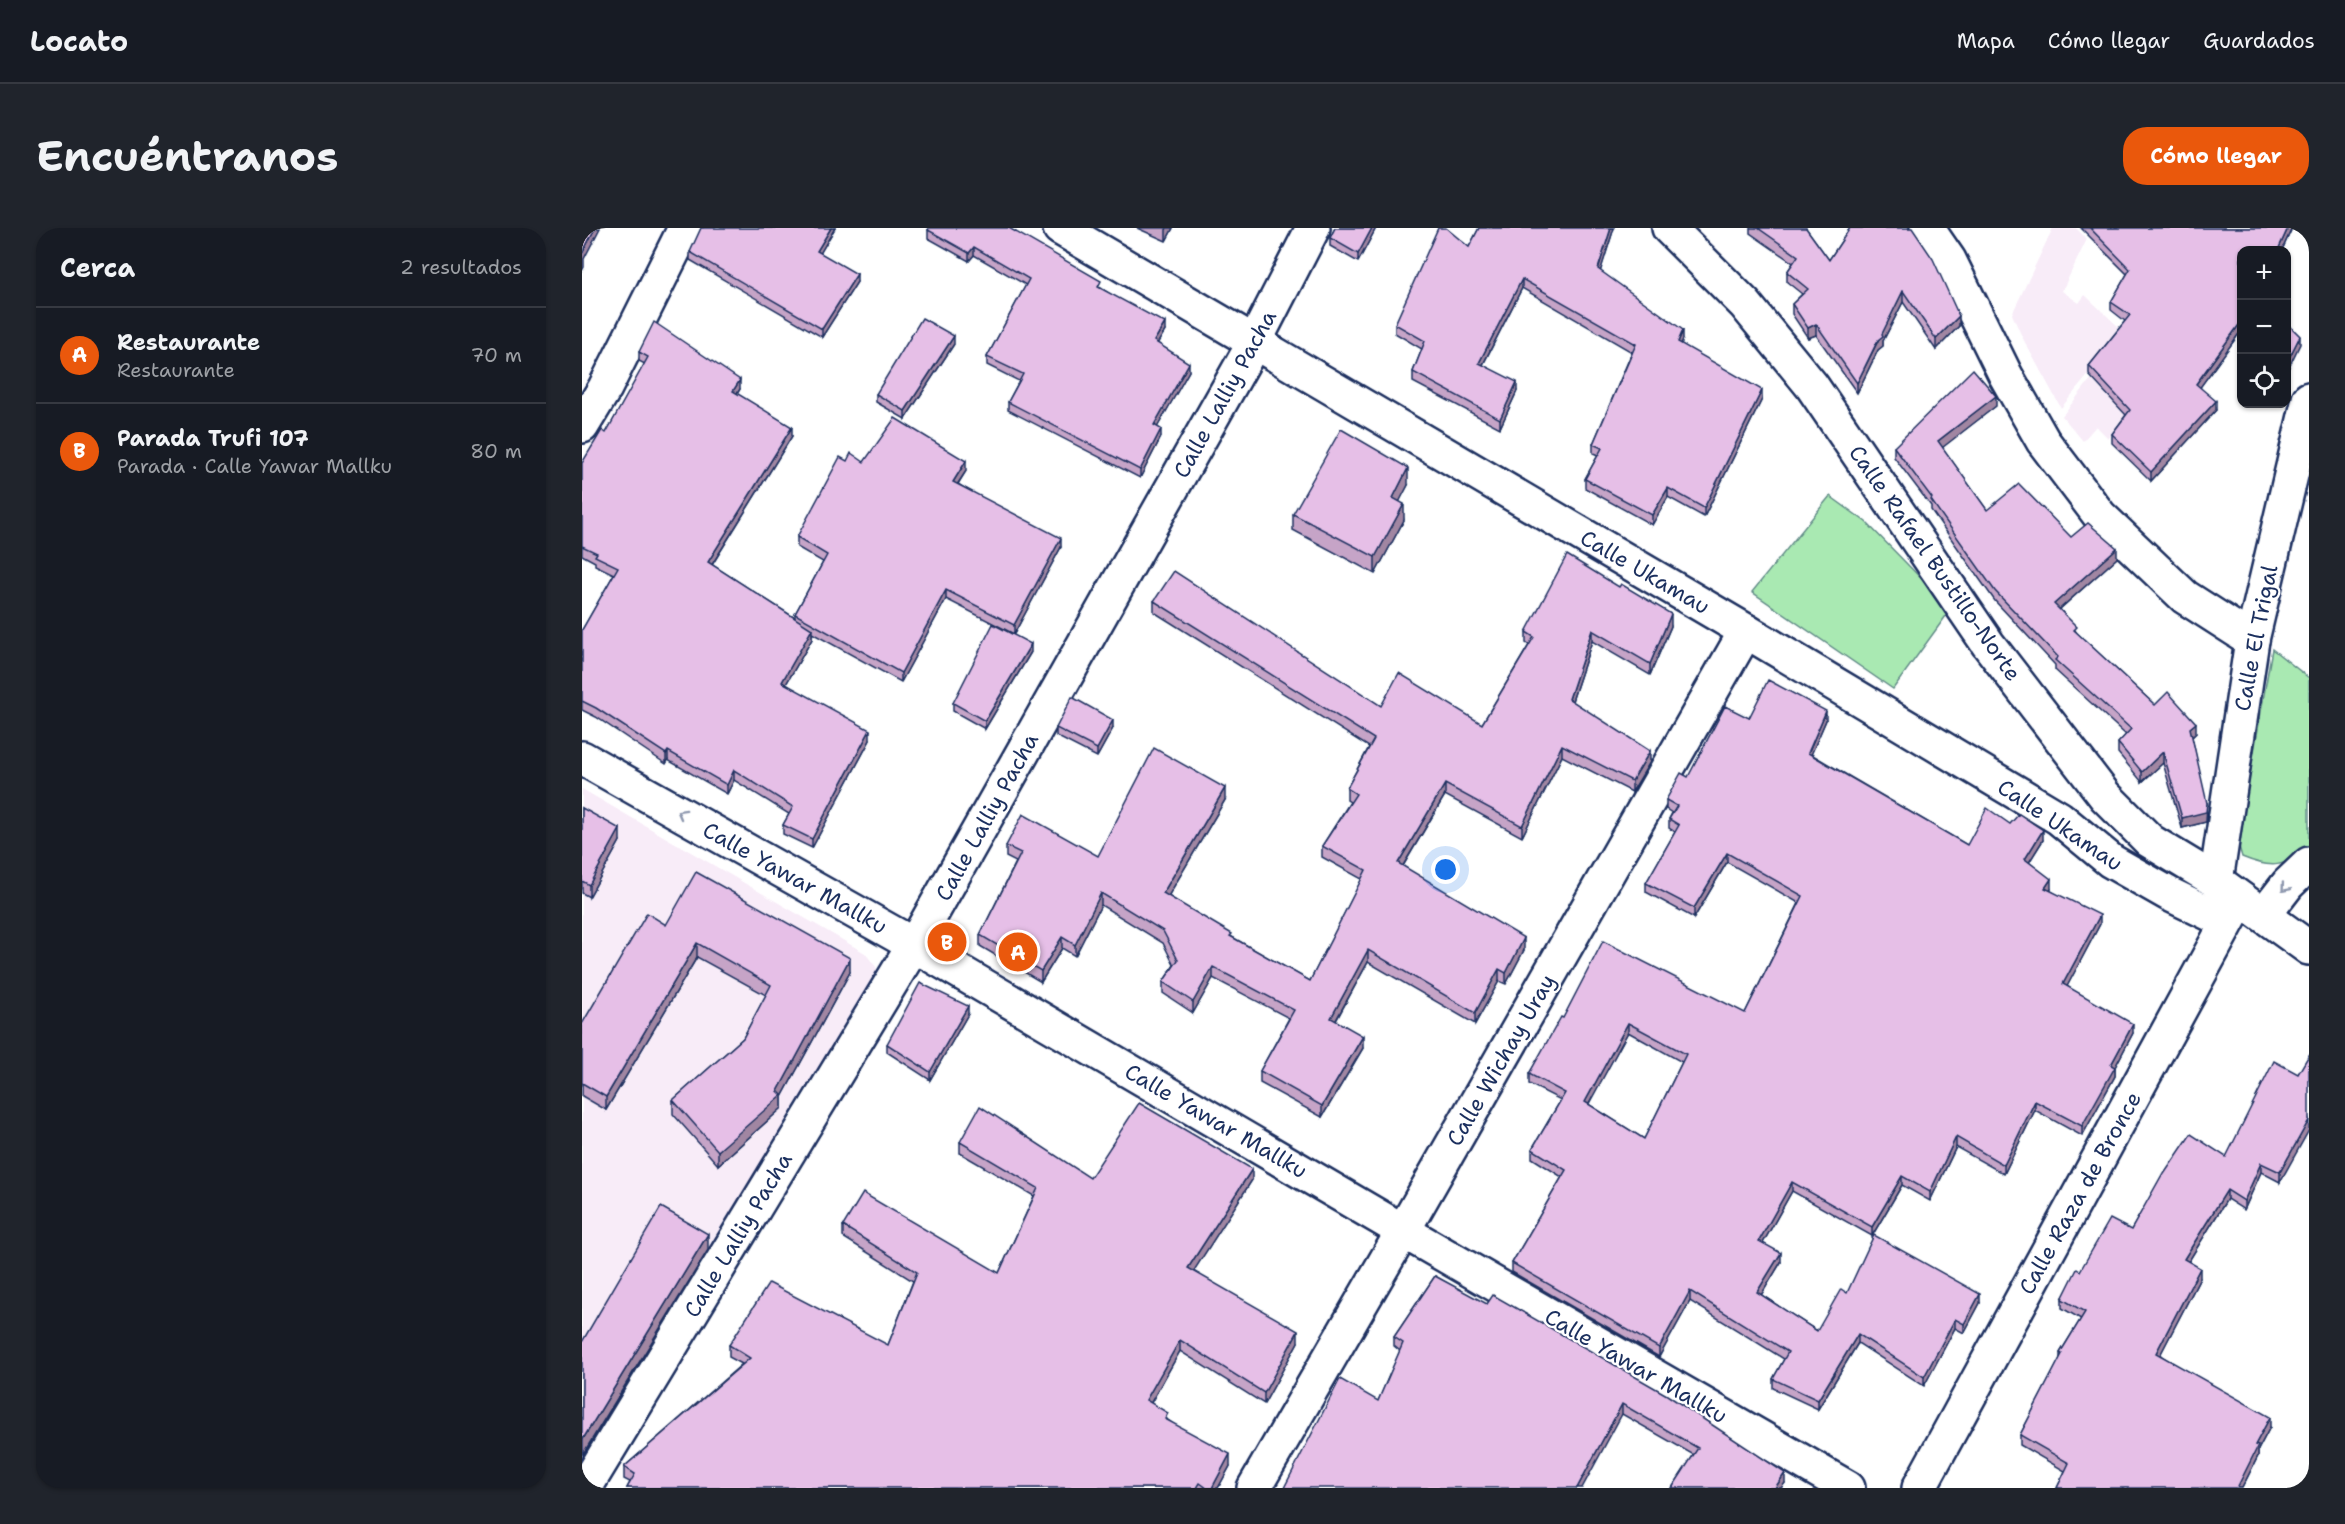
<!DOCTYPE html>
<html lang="es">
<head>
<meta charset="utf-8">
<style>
  :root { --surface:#171b24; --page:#20242c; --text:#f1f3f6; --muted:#9ea1a6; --line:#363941; --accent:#ea580c }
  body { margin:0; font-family:"Shantell Sans",sans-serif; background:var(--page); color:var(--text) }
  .controls { position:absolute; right:18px; top:18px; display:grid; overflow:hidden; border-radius:12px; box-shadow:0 2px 4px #0004 }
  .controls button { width:54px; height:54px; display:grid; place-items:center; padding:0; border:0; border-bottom:2px solid var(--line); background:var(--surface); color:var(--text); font:30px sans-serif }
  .you { position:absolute; left:864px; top:642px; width:21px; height:21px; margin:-15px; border:4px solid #fff; border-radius:50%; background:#1a73e8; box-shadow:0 0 0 9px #1a73e833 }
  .badge { display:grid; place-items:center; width:39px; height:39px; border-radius:50%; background:var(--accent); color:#fff; font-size:20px; font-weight:700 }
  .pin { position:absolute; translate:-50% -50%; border:3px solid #fff; box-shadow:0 2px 6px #0006 }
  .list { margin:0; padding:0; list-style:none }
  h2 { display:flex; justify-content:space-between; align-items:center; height:78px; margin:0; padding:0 24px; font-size:26px }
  h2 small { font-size:20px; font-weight:400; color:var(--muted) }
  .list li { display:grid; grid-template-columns:39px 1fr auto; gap:18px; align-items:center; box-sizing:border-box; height:96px; padding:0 24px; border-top:2px solid var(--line) }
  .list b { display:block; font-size:22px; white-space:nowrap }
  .list p { margin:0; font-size:20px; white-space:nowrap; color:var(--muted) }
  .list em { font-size:20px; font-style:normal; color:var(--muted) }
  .icon { flex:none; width:33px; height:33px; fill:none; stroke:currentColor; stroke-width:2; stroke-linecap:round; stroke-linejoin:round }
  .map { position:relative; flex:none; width:1727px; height:1260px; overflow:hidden; border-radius:24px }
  header { display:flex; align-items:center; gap:36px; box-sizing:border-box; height:84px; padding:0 30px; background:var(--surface); border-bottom:2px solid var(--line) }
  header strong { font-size:28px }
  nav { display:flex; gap:33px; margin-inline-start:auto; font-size:21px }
  .intro { display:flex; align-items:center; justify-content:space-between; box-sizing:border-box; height:144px; padding:0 36px }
  h1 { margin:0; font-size:42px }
  .button { padding:15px 27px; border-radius:24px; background:var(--accent); color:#fff; font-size:21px; font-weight:700 }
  main { display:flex; gap:36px; padding:0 36px }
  aside { flex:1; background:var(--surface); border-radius:24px; box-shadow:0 2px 4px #0004 }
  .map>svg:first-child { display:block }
  .built { fill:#f8ecf8 }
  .green { fill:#a9e9b2; stroke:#628c88; stroke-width:1.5 }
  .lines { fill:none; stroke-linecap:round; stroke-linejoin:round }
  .minor-casing { stroke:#1b2f5e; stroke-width:38 }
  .minor { stroke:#fff; stroke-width:33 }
  .wall { fill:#c6a4c7; stroke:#1b2f5e; stroke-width:1.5; fill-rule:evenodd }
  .shaded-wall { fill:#a186a2; stroke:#1b2f5e; stroke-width:1.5 }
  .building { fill:#e6bfe7; stroke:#1b2f5e; stroke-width:1.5; fill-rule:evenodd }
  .oneway { stroke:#8d97ae }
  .labels { text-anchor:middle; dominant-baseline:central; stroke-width:4.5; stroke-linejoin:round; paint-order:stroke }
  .street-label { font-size:22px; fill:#1b2f5e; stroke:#fff }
</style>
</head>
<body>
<header>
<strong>Locato</strong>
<nav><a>Mapa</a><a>Cómo llegar</a><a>Guardados</a></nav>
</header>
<div class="intro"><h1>Encuéntranos</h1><a class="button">Cómo llegar</a></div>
<main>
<aside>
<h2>Cerca<small>2 resultados</small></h2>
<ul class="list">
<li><span class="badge">A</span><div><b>Restaurante</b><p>Restaurante</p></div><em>70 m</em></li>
<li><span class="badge">B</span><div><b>Parada Trufi 107</b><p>Parada · Calle Yawar Mallku</p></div><em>80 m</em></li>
</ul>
</aside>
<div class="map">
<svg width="1727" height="1260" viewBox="0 0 1727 1260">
  <rect width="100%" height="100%" fill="#fff"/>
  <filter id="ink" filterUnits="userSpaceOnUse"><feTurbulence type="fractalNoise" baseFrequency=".0167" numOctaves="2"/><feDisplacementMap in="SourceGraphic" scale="12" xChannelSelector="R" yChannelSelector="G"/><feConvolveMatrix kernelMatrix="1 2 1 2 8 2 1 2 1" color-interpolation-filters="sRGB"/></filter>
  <g filter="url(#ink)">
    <!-- built -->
    <g class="built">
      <polygon points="1471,0 1494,0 1505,11 1480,63 1497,75 1503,67 1542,104 1479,180 1440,109 1430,86"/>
      <polygon points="1509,151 1545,187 1526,210 1514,198 1501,213 1480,188"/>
      <polygon points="0,561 283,725 294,739 297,758 0,1260"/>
    </g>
    <!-- green -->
    <g class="green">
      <polygon points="1248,268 1284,294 1369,381 1311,461 1170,364"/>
      <path d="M1690,421l37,29v169c-24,21 -38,22 -67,10l-4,-14z"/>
    </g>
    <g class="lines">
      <!-- minor casing -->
      <g class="minor-casing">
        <g id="minor">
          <polyline points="478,0 1164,403 1477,590 1529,633 1587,666 1645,694"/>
          <polyline points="1087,0 1163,76 1230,158 1406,416 1523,568 1568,613 1634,653 1727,720"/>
          <polyline points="1345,0 1367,32 1424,148 1461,213 1518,288 1603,369 1670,412"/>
          <polyline points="0,198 23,160 103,0"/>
          <polyline points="0,530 332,717 821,1003 1266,1260"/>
          <polyline points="1634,653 1670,412 1727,171"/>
          <polyline points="1682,687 1706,656 1727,636"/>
          <polyline points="3,1260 332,717 672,115 731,0"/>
          <polyline points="672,1260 821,1003 1164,403"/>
          <polyline points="1337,1260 1655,677"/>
        </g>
      </g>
      <!-- minor -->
      <use href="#minor" class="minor"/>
    </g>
    <!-- wall -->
    <g class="wall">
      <polygon points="253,0 238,25 275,54 240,109 108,32 108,24"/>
      <polygon points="555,0 591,0 584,13"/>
      <polygon points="753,0 794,0 776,34 748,18 748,10"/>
      <polygon points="897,0 1032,0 1018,43 1101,111 1099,116 1180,171 1122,289 1086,269 1070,297 1003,260 1003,251 1016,227 1011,225 1011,216 1050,124 940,60 901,137 935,163 918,200 831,154 831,144 840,121 813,105 813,96 887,19"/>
      <polygon points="1168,0 1224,0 1247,32 1268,0 1377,98 1354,122 1321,74 1301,113 1301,118 1296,122 1275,165 1234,107 1226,110 1210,86 1210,76 1220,66 1205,54 1205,44 1211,35 1168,5"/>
      <polygon points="1499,0 1710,0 1700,22 1659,22 1659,104 1659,103 1618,159 1634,182 1569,253 1530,215 1530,206 1544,187 1507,147 1507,138 1543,93 1529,82 1529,74 1545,46"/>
      <polygon points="346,2 519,60 583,103 575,115 607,143 575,199 579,209 558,250 426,182 426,174 437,153 405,137 405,129 444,57 392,27 387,33 346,10"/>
      <polygon points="372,116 323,191 294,174 294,166"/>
      <polygon points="57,124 158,161 155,166 210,208 130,337 213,390 213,386 241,334 215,319 215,309 265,233 384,243 376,256 479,319 432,406 364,371 319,454 230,405 230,411 204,456 288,512 230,620 201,606 201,597 207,586 152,552 145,566 86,532 84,536 14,489 0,482 0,402 32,346 13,337 13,334 0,327 0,235 24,205 63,136 57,133"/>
      <polygon points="1414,178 1360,219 1405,282 1489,309 1535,330 1478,381 1495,405 1573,477 1614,505 1610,509 1625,585 1624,594 1600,600 1581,535 1560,554 1536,525 1536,515 1544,507 1473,442 1473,437 1413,373 1349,282 1349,278 1312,229 1312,219"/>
      <polygon points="826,257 817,273 822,292 793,346 711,302 711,286"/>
      <polygon points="572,373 799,478 900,496 947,417 944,415 944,404 1089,398 1068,447 1010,413 990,473 1068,534 1050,564 980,528 940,609 863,567 821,638 942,722 924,756 917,753 893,796 786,734 754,793 781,820 740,889 678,855 678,843 707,790 631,750 611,785 581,765 581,754 592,737 581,715 519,677 493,728 480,720 459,754 398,718 398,707 434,634 424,629 424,618 516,628 643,572 586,668 650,709 728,753 780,651 740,629 740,618 768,574 765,572 765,560 787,519 572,384"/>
      <polygon points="449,424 403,501 371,483 371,475"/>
      <path d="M1167,490l77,2 -15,34 156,91 43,-21 33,16 -14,22 22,27 -1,1 50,34 -33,62 66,47 -18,34v9l-33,60 -47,-26 -31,64 -48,-27 -26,54 -28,-16 -30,51 -80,-45 -29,52 18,19 -20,33 56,36 30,-38 133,10 -16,30 -9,-5 -31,58 -66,-43 -40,66 -45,-21v-9l11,-20 -94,-58 -31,56 -147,-85v-9l50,-86 -30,-19v-9l29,-49 -32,-16v-10l34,-56 182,-5 54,-110 -72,-41 -33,56 -48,-26v-9l29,-51 -6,-4v-9l3,-6 -6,-4v-9zM1046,804l54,30 -38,77 -56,-35z"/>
      <polygon points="474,500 531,500 515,529 474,508"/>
      <polygon points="0,580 38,613 7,669 0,665"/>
      <polygon points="84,697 268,744 200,869 200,880 136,937 91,886 91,872 161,810 184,767 115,729 24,882 0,868 0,796"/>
      <polygon points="386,786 348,852 305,824 305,816"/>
      <polygon points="1716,846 1698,954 1679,944 1662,982 1645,971 1606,1034 1618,1050 1578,1127 1688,1199 1676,1222 1676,1228 1660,1260 1475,1260 1483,1243 1438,1217 1438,1207 1478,1131 1478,1125 1499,1091 1480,1080 1480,1071 1498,1043 1549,1002 1582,946 1644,929"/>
      <polygon points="378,914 508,950 670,952 611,1043 716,1114 682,1176 598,1123 569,1175 586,1192 648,1238 636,1260 45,1260 48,1254 42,1251 42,1239 160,1136 147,1129 147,1117 306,1117 331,1053 261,1009 261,998 417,1045 452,968 378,925"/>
      <polygon points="126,1022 1,1226 0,1226 0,1114"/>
      <polygon points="853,1048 1203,1255 1199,1260 1090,1260 1112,1227 1040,1186 796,1173 818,1123 812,1118 812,1109"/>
    </g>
    <!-- shaded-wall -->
    <g class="shaded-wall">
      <polygon points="13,0 18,0 2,31 2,39 0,43 0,26"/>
      <polygon points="249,0 253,0 235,31 235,23"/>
      <polygon points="585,0 591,0 584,13 584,2"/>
      <polygon points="790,0 794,0 776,34 776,26"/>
      <polygon points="1029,0 1032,0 1016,51 1016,41"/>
      <polygon points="1706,0 1710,0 1700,22 1696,22"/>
      <polygon points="392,19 392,27 387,33 387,25"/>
      <polygon points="275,46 275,54 240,109 240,101"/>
      <polygon points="940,51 940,60 897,144 897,135"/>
      <polygon points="1321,63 1321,74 1301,113 1301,118 1296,122 1275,165 1275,155"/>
      <polygon points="1377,88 1377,98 1354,122 1354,111"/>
      <polygon points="1659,94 1659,103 1614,165 1614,156"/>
      <polygon points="583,95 583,103 572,121 572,113"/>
      <polygon points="1234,96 1234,107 1226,110 1226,100"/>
      <polygon points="1101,102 1101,111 1096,124 1096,114"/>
      <polygon points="372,108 372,116 323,191 323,183"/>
      <polygon points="1718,108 1718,116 1704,145 1704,136"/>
      <polygon points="607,135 607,143 572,205 572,197"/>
      <polygon points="158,152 158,161 151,172 151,163"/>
      <polygon points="935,154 935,163 918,200 918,191"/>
      <polygon points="1180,162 1180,171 1122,289 1122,280"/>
      <polygon points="1414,168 1414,178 1356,223 1356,213"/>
      <polygon points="1634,173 1634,182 1569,253 1569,244"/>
      <polygon points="210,199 210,208 126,343 126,334"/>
      <polygon points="579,201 579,209 558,250 558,242"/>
      <polygon points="384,233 384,243 371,263 371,254"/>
      <polygon points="826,240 826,257 811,286 811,270"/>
      <polygon points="1086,260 1086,269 1070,297 1070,287"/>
      <polygon points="822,276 822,292 793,346 793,329"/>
      <polygon points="479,310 479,319 432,406 432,397"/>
      <polygon points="1535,320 1535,330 1472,386 1472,376"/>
      <polygon points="364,362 364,371 319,454 319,445"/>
      <polygon points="1089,386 1089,398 1068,447 1068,436"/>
      <polygon points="230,401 230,411 200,463 200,454"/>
      <polygon points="1010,402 1010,413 987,482 987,471"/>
      <polygon points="449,416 449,424 403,501 403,493"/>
      <polygon points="1244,483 1244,492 1226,534 1226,525"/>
      <polygon points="531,492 531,500 515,529 515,521"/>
      <polygon points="1614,495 1614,505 1608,511 1608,500"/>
      <polygon points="288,502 288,512 230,620 230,611"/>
      <polygon points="980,517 980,528 940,609 940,598"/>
      <polygon points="86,523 86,532 84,536 84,526"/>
      <polygon points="1068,523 1068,534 1050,564 1050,553"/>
      <polygon points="1581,524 1581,535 1560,554 1560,544"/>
      <polygon points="152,542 152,552 145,566 145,557"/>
      <polygon points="863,556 863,567 816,646 816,635"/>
      <polygon points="643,560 643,572 581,677 581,665"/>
      <polygon points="1625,575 1624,594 1600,600 1600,590"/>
      <polygon points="38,601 38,613 7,669 7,657"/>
      <polygon points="1461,602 1461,612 1443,641 1443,631"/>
      <polygon points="1145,625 1145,634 1112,690 1112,680"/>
      <polygon points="1469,651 1469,661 1463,669 1463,660"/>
      <polygon points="519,665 519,677 493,728 493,717"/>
      <polygon points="1518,687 1518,696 1481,766 1481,756"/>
      <polygon points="480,709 480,720 459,754 459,743"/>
      <polygon points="942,710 942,722 924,756 924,745"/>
      <polygon points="115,715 115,729 24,882 24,869"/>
      <polygon points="786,722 786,734 749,801 749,790"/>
      <polygon points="268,730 268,744 200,869 200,880 136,937 136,923 196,863"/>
      <polygon points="631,739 631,750 611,785 611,774"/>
      <polygon points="917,741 917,753 893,796 893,785"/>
      <polygon points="386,778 386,786 348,852 348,844"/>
      <polygon points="1046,795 1046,804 1003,883 1003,874"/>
      <polygon points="1551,796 1551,805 1532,841 1533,839 1533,848 1500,908 1500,898 1529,837"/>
      <polygon points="781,808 781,820 740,889 740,878"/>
      <polygon points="1453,873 1453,882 1422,946 1422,937"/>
      <polygon points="1727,892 1727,902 1698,954 1698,944"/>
      <polygon points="1374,909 1374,919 1348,973 1348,964"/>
      <polygon points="1679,935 1679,944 1662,982 1662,973"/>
      <polygon points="670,941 670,952 606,1052 606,1040"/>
      <polygon points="1320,948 1320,957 1290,1008 1290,999"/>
      <polygon points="1210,954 1210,963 1177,1022 1177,1013"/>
      <polygon points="1645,962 1645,971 1602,1041 1602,1031"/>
      <polygon points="126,1006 126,1022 1,1226 1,1211"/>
      <polygon points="1199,1025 1199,1034 1175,1074 1175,1064"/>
      <polygon points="1618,1040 1618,1050 1574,1135 1574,1125"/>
      <polygon points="1108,1063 1108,1073 1077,1129 1077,1120"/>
      <polygon points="1398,1066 1398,1075 1382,1105 1382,1096"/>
      <polygon points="1373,1091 1373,1100 1342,1158 1342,1149"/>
      <polygon points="716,1103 716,1114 682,1176 682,1165"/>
      <polygon points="1276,1106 1276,1115 1236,1181 1236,1172"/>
      <polygon points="598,1112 598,1123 564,1183 564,1172"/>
      <polygon points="1040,1176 1040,1186 1000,1260 995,1260"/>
      <polygon points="1688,1189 1688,1199 1676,1222 1676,1228 1660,1260 1655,1260 1673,1217"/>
      <polygon points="648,1226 648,1238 636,1260 630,1260"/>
      <polygon points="1203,1245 1203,1255 1199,1260 1193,1260"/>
    </g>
    <!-- building -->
    <g class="building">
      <polygon points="0,0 13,0 0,26"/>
      <polygon points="119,0 249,0 235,23 275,46 240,101 108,24"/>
      <polygon points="347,0 427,0 519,53 516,59 583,95 572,113 607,135 572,197 579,201 558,242 426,174 441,146 405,129 447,51 392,19 387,25 346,2"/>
      <polygon points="753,0 790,0 776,26 748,10"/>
      <polygon points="856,0 864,0 887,19 897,0 1029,0 1016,41 1101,102 1096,114 1180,162 1122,280 1086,260 1070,287 1003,251 1020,220 1011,216 1054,116 940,51 897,135 935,154 918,191 831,144 843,113 813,96"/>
      <polygon points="1176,0 1224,0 1247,32 1268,0 1330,0 1351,31 1377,88 1354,111 1321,63 1300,106 1301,108 1296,112 1275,155 1234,96 1226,100 1210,76 1226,61 1205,44 1216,28"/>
      <polygon points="1508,0 1706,0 1696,22 1659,22 1659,95 1659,94 1614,156 1634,173 1569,244 1530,206 1548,182 1507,138 1548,87 1529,74 1548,41"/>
      <polygon points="340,90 372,108 323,183 294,166"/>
      <polygon points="72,94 158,152 151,163 210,199 126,334 230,401 200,454 288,502 230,611 201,597 211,579 152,542 145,557 86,523 84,526 14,480 0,473 0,402 36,339 13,328 15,325 0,318 0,235 20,202 24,205 66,129 57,124"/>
      <polygon points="1704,94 1718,108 1704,136"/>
      <polygon points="1391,141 1414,168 1356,213 1405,282 1437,256 1489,309 1506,295 1535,320 1472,376 1495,399 1492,402 1573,477 1586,464 1614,495 1608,500 1625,575 1624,584 1600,590 1581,524 1560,544 1536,515 1549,501 1473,432 1476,429 1413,363 1349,272 1350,270 1312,219"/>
      <polygon points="313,190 384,233 371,254 479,310 432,397 364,362 319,445 213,386 245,327 215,309 258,229 265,233 269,225 282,234"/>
      <polygon points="759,201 826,240 811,270 822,276 793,329 711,286"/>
      <polygon points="985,327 1037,359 1039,356 1089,386 1068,436 1010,402 987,471 1068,523 1050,553 980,517 940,598 863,556 816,635 942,710 924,745 917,741 893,785 786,722 749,790 781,808 740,878 678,843 712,782 631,739 611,774 581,754 596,732 581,703 519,665 493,717 480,709 459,743 398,707 439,625 424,618 441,586 516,628 572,520 643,560 581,665 650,706 648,708 728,753 784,642 740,618 774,566 765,560 792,511 572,373 592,343 799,478 817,445 900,496 952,409 944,404"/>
      <polygon points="411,396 449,416 403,493 371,475"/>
      <path d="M1186,452l58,31 -18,42 159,92 20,-37 23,16 9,-10 24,16 -18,29 26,20 -6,9 55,27 -37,69 70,40 -22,41 4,2 -33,59 -47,-25 -31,64 -48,-28 -26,55 -28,-16 -30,51 -80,-45 -33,59 22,12 -24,39 60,39 24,-42 6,4 27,-58 106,59 -16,30 -9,-5 -31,58 -66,-43 -40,66 -45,-21 15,-27 -98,-61 -31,57 -147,-85 54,-93 -34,-21 33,-56 -36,-19 32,-57 2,1 40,-77 142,72 58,-117 -76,-43 -33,55 -48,-25 33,-58 -10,-6 8,-13 -11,-6 15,-27 7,4 37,-71 24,12zM1046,795l58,31 -42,85 -59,-37z"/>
      <polygon points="490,469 531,492 515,521 474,500"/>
      <polygon points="0,580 38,601 7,657 0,653"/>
      <polygon points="114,644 268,730 196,863 200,867 136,923 91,872 161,810 189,757 115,715 24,869 0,855 0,796 65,685 84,697"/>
      <polygon points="338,755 386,778 348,844 305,816"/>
      <polygon points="1727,827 1727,892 1698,944 1679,935 1662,973 1645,962 1602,1031 1618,1040 1574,1125 1688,1189 1673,1217 1676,1218 1655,1260 1475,1260 1487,1235 1438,1207 1480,1126 1478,1125 1503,1084 1480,1071 1495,1041 1498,1043 1528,991 1549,1002 1581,945 1582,946 1609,906 1644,929 1692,833 1716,846"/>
      <polygon points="557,875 670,941 606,1040 716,1103 682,1165 598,1112 564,1172 586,1185 583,1191 648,1226 630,1260 625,1260 618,1255 615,1260 45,1260 53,1246 42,1239 168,1130 147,1117 187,1055 306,1117 335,1044 261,998 281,965 417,1045 456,960 378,914 398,878 508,950"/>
      <polygon points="79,979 126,1006 1,1211 0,1210 0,1114"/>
      <polygon points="853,1048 905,1076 911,1067 1085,1167 1203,1245 1193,1260 1090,1260 1116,1220 1040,1176 995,1260 702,1260 758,1151 796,1173 821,1115 812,1109"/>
    </g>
    <!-- one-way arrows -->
    <defs><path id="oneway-chevron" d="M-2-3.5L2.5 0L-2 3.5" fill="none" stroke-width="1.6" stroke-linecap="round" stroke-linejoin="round" transform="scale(1.5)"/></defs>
    <g class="oneway">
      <use href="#oneway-chevron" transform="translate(99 585) rotate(-151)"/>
      <use href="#oneway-chevron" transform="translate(1703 660) rotate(130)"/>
    </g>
  </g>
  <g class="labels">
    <!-- street labels -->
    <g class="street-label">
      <text transform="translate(643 166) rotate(-61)">Calle Lalliy Pacha</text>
      <text transform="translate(1353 335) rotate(55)">Calle Rafael Bustillo-Norte</text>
      <text transform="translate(1063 344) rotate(30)">Calle Ukamau</text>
      <text transform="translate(1674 410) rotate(-79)">Calle El Trigal</text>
      <text transform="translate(405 589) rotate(-61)">Calle Lalliy Pacha</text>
      <text transform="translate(1478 597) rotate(34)">Calle Ukamau</text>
      <text transform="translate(213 650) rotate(29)">Calle Yawar Mallku</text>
      <text transform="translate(919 832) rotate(-60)">Calle Wichay Uray</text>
      <text transform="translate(634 893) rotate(30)">Calle Yawar Mallku</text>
      <text transform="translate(1498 965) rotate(-61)">Calle Raza de Bronce</text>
      <text transform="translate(156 1007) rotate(-59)">Calle Lalliy Pacha</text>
      <text transform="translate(1054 1138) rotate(30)">Calle Yawar Mallku</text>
    </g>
  </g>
</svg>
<div class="controls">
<button>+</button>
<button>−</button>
<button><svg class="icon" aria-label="locate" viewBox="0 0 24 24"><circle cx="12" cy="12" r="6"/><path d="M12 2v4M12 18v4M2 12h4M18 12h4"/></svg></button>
</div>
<div class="you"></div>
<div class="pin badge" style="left:436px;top:724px">A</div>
<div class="pin badge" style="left:365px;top:714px">B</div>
</div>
</main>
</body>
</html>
